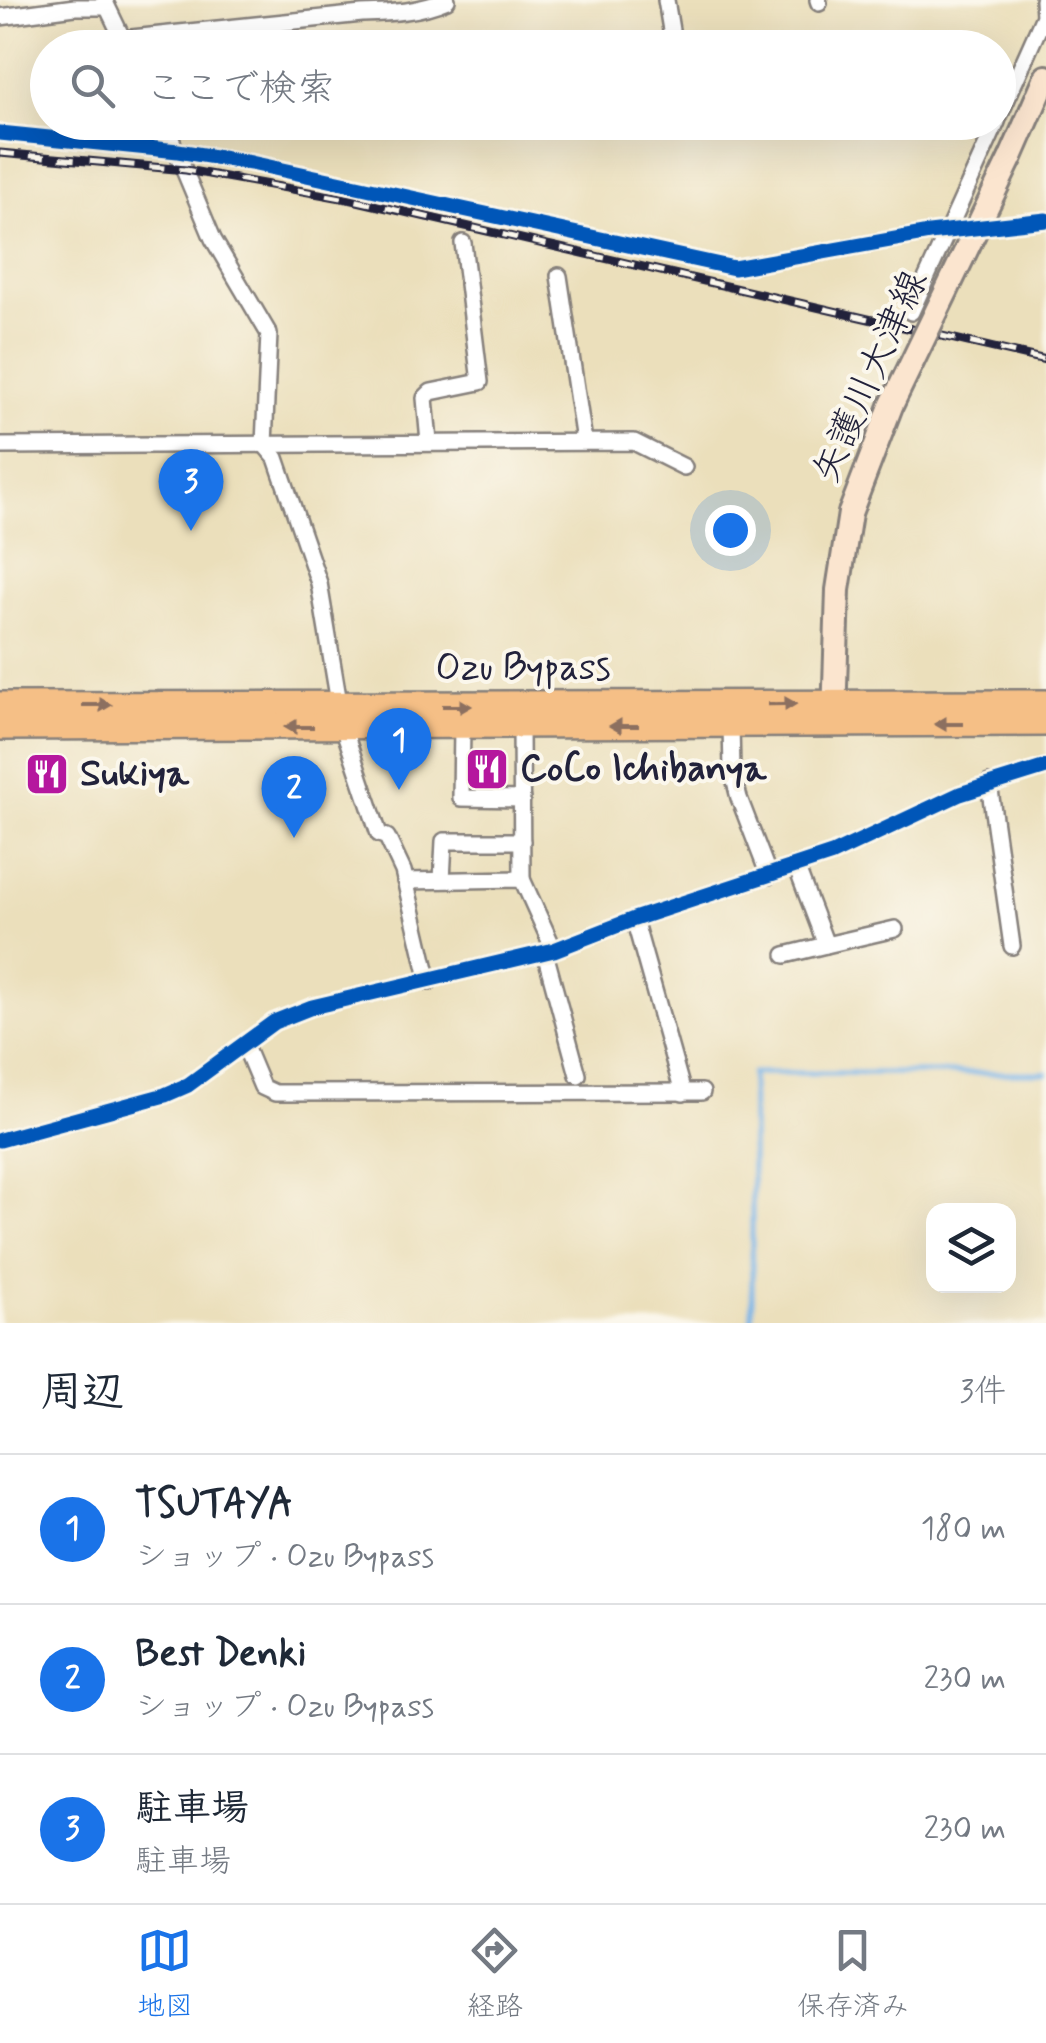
<!DOCTYPE html>
<html lang="ja">
<head>
<meta charset="utf-8">
<style>
  :root { --surface:#fff; --page:#f6f6f7; --text:#1f2937; --muted:#747a83; --line:#e0e1e3; --accent:#1a73e8 }
  body { margin:0; font-family:Mynerve,"Klee One",sans-serif; background:var(--page); color:var(--text) }
  .controls { position:absolute; right:30px; bottom:30px; display:grid; overflow:hidden; border-radius:20px; box-shadow:0 10px 40px #0002 }
  .controls button { width:90px; height:90px; display:grid; place-items:center; padding:0; border:0; border-bottom:2px solid var(--line); background:var(--surface); color:var(--text); font:50px sans-serif }
  .you { position:absolute; left:730px; top:530px; width:35px; height:35px; margin:-25px; border:8px solid #fff; border-radius:50%; background:#1a73e8; box-shadow:0 0 0 15px #1a73e833 }
  .badge { display:grid; place-items:center; width:65px; height:65px; border-radius:50%; background:var(--accent); color:#fff; font-size:32px; font-weight:700 }
  .pin { position:absolute; translate:-50% -82px; filter:drop-shadow(0 2px 5px #0008) }
  .pin::after { content:''; position:absolute; top:52px; width:35px; height:30px; background:inherit; clip-path:polygon(0 0,100% 0,50% 100%) }
  .list { margin:0; padding:0; list-style:none }
  h2 { display:flex; justify-content:space-between; align-items:center; height:130px; margin:0; padding:0 40px; font-size:42px }
  h2 small { font-size:32px; font-weight:400; color:var(--muted) }
  .list li { display:grid; grid-template-columns:65px 1fr auto; gap:30px; align-items:center; box-sizing:border-box; height:150px; padding:0 40px; border-top:2px solid var(--line) }
  .list b { display:block; font-size:38px; white-space:nowrap }
  .list p { margin:0; font-size:32px; white-space:nowrap; color:var(--muted) }
  .list em { font-size:32px; font-style:normal; color:var(--muted) }
  .icon { flex:none; width:55px; height:55px; fill:none; stroke:currentColor; stroke-width:2; stroke-linecap:round; stroke-linejoin:round }
  .map { position:relative; flex:none; width:1046px; height:1323px; overflow:hidden }
  .search { position:absolute; background:var(--surface); box-shadow:0 10px 40px #0002; left:30px; right:30px; top:30px; height:110px; display:flex; align-items:center; gap:25px; box-sizing:border-box; padding:0 35px; border-radius:55px; color:var(--muted); font-size:38px }
  .sheet { height:580px; background:var(--surface) }
  nav { display:flex; justify-content:space-around; align-items:center; box-sizing:border-box; height:140px; border-top:2px solid var(--line); background:var(--surface); font-size:28px; color:var(--muted) }
  nav a { display:grid; justify-items:center; gap:5px }
  nav .on { color:var(--accent) }
  .map>svg:first-child { display:block }
  .lines { fill:none; stroke-linecap:round; stroke-linejoin:round }
  .stream { stroke:#76b4e9; stroke-width:5 }
  .minor-casing { stroke:#86807b; stroke-width:20 }
  .secondary-casing { stroke:#86807b; stroke-width:28 }
  .trunk-casing { stroke:#86807b; stroke-width:30 }
  .minor { stroke:#fff; stroke-width:15 }
  .secondary { stroke:#fbe5cf; stroke-width:22 }
  .trunk { stroke:#f5bf86; stroke-width:25 }
  .rail-casing { stroke:#22223b; stroke-width:9 }
  .rail { stroke:#fbf7ec; stroke-width:5; stroke-dasharray:15; stroke-linecap:butt }
  .secondary-bridge-casing { stroke:#86807b; stroke-width:28; stroke-linecap:butt }
  .secondary-bridge { stroke:#fbe5cf; stroke-width:22 }
  .cycleway-casing { stroke:#fbf7ec; stroke-width:21 }
  .cycleway { stroke:#0057b8; stroke-width:15 }
  .oneway { fill:#8c7060 }
  .labels { text-anchor:middle; dominant-baseline:central; stroke-width:8; stroke-linejoin:round; paint-order:stroke }
  .street-label { font-size:38px; fill:#22223b; stroke:#fbf7ec }
  .poi-label { font-size:38px; font-weight:bold; fill:#22223b; stroke:#fbf7ec; text-anchor:start }
</style>
</head>
<body>
<div class="map">
<svg width="1046" height="1323" viewBox="0 0 1046 1323">
  <rect width="100%" height="100%" fill="#fbf7ec"/>
  <filter id="ink" filterUnits="userSpaceOnUse"><feTurbulence type="fractalNoise" baseFrequency=".01" numOctaves="2"/><feDisplacementMap in="SourceGraphic" scale="20" xChannelSelector="R" yChannelSelector="G"/><feConvolveMatrix kernelMatrix="1 2 1 2 8 2 1 2 1" color-interpolation-filters="sRGB"/></filter>
  <filter id="wash" filterUnits="userSpaceOnUse"><feTurbulence type="fractalNoise" baseFrequency=".0048" numOctaves="4" result="noise"/><feDisplacementMap in="SourceGraphic" scale="40" xChannelSelector="R" yChannelSelector="G"/><feGaussianBlur stdDeviation="2.25" result="paint"/><feColorMatrix in="noise" values="0 0 0 0 0 0 0 0 0 0 0 0 0 0 0 0 0 1.4 0 .05"/><feComposite in="paint" operator="in"/></filter>
  <g filter="url(#wash)">
    <rect width="100%" height="100%" fill="#ebdfbb"/>
    <g class="lines">
      <!-- stream -->
      <polyline class="stream" points="752,1323 752,1073 1046,1073"/>
    </g>
  </g>
  <g filter="url(#ink)">
    <g class="lines">
      <!-- minor casing -->
      <g class="minor-casing">
        <g id="minor">
          <polyline points="666,0 674,48"/>
          <polyline points="818,0 819,3"/>
          <polyline points="105,2 127,48"/>
          <polyline points="0,17 75,7 107,7"/>
          <path d="M122,39l240,-25c30,-1 57,-2 85,-14"/>
          <polyline points="998,119 1044,16 1043,0"/>
          <polyline points="164,122 213,239 269,334 264,444 276,458 319,583 343,727 379,834 387,837 403,871 429,982"/>
          <polyline points="0,133 178,151 251,163 734,268 929,233 1046,220"/>
          <polyline points="559,276 584,441"/>
          <polyline points="911,312 997,122"/>
          <polyline points="429,442 425,398 431,392 480,382 463,243"/>
          <polyline points="0,446 634,442 684,467"/>
          <polyline points="731,725 732,770 739,798 769,876"/>
          <polyline points="462,726 461,798 522,799"/>
          <polyline points="521,726 522,879"/>
          <polyline points="989,783 1012,946"/>
          <polyline points="796,866 826,945 895,929"/>
          <polyline points="442,880 444,841 522,841"/>
          <polyline points="405,881 522,879 554,950"/>
          <polyline points="634,919 683,1093"/>
          <polyline points="545,953 578,1075"/>
          <polyline points="785,955 826,945"/>
          <polyline points="244,1044 262,1087 275,1093 702,1092"/>
          <polyline points="0,1140 165,1095 188,1085 274,1022 312,1007 554,950 634,919 832,854 960,794 1046,767"/>
        </g>
      </g>
      <!-- secondary casing -->
      <g class="secondary-casing">
        <g id="secondary">
          <polyline points="1011,157 1046,77"/>
          <polyline points="834,718 838,590 850,513"/>
        </g>
      </g>
      <!-- trunk casing -->
      <g class="trunk-casing">
        <g id="trunk">
          <polyline points="0,705 1046,703"/>
          <polyline points="0,727 1046,723"/>
        </g>
      </g>
      <!-- minor -->
      <use href="#minor" class="minor"/>
      <!-- secondary -->
      <use href="#secondary" class="secondary"/>
      <!-- trunk -->
      <use href="#trunk" class="trunk"/>
      <!-- rail casing -->
      <g class="rail-casing">
        <polyline id="rail" points="0,153 186,170 353,200 1046,360"/>
      </g>
      <!-- rail -->
      <use href="#rail" class="rail"/>
      <!-- secondary-bridge casing -->
      <g class="secondary-bridge-casing">
        <polyline id="secondary-bridge" points="850,513 891,406 1011,157"/>
      </g>
      <!-- secondary-bridge -->
      <use href="#secondary-bridge" class="secondary-bridge"/>
      <!-- cycleway casing -->
      <g class="cycleway-casing">
        <g id="cycleway">
          <polyline points="0,133 178,151 251,163 734,268 929,233 1046,220"/>
          <polyline points="0,1140 165,1095 188,1085 274,1022 312,1007 554,950 634,919 832,854 960,794 1046,767"/>
        </g>
      </g>
      <!-- cycleway -->
      <use href="#cycleway" class="cycleway"/>
    </g>
    <!-- one-way arrows -->
    <defs><path id="oneway-solid" d="M-6-.8H1V-3.2L6.5 0L1 3.2V.8H-6Z" transform="scale(2.5)"/></defs>
    <g class="oneway">
      <use href="#oneway-solid" transform="translate(782 704) rotate(-1)"/>
      <use href="#oneway-solid" transform="translate(97 705)"/>
      <use href="#oneway-solid" transform="translate(457 706)"/>
      <use href="#oneway-solid" transform="translate(949 724) rotate(180)"/>
      <use href="#oneway-solid" transform="translate(624 726) rotate(180)"/>
      <use href="#oneway-solid" transform="translate(299 727) rotate(180)"/>
    </g>
  </g>
  <!-- icons -->
  <defs>
    <g id="restaurant-square" transform="scale(2.25)"><rect x="-9" y="-9" width="18" height="18" rx="4" fill="#b5179e" stroke="#fbf7ec"/><path d="M-5-6h1v4h1v-4h1v4h1v-4h1v5L-1.5 .5V6h-2V.5L-5-1ZM5-6V6H3V1.5H1.5Q1.5-4 5-6Z" fill="#fff"/></g>
  </defs>
  <g fill-rule="evenodd">
    <use href="#restaurant-square" x="487" y="769"/>
    <use href="#restaurant-square" x="47" y="774"/>
  </g>
  <g class="labels">
    <!-- street labels -->
    <g class="street-label">
      <text transform="translate(871 377) rotate(-66)">矢護川大津線</text>
      <text x="523" y="668">Ozu Bypass</text>
    </g>
    <!-- poi labels -->
    <g class="poi-label">
      <text x="520" y="769">CoCo Ichibanya</text>
      <text x="80" y="774">Sukiya</text>
    </g>
  </g>
</svg>
<div class="controls">
<button><svg class="icon" aria-label="layers" viewBox="0 0 24 24"><path d="M12 4l9 5-9 5-9-5zM3 14l9 5 9-5"/></svg></button>
</div>
<div class="you"></div>
<div class="pin badge" style="left:399px;top:790px">1</div>
<div class="pin badge" style="left:294px;top:838px">2</div>
<div class="pin badge" style="left:191px;top:531px">3</div>
<div class="search"><svg class="icon" aria-label="search" viewBox="0 0 24 24"><circle cx="10" cy="10" r="6"/><path d="M15 15l6 6"/></svg>ここで検索</div>
</div>
<section class="sheet">
<h2>周辺<small>3件</small></h2>
<ul class="list">
<li><span class="badge">1</span><div><b>TSUTAYA</b><p>ショップ · Ozu Bypass</p></div><em>180 m</em></li>
<li><span class="badge">2</span><div><b>Best Denki</b><p>ショップ · Ozu Bypass</p></div><em>230 m</em></li>
<li><span class="badge">3</span><div><b>駐車場</b><p>駐車場</p></div><em>230 m</em></li>
</ul>
</section>
<nav>
<a class="on"><svg class="icon" aria-label="map" viewBox="0 0 24 24"><path d="M3 6l6-2 6 2 6-2v14l-6 2-6-2-6 2zM9 4v14M15 6v14"/></svg>地図</a>
<a><svg class="icon" aria-label="directions" viewBox="0 0 24 24"><path d="M12 3l9 9-9 9-9-9zM9 14v-3h6M13 9l2 2-2 2"/></svg>経路</a>
<a><svg class="icon" aria-label="saved" viewBox="0 0 24 24"><path d="M7 4h10v16l-5-4-5 4z"/></svg>保存済み</a>
</nav>
</body>
</html>
